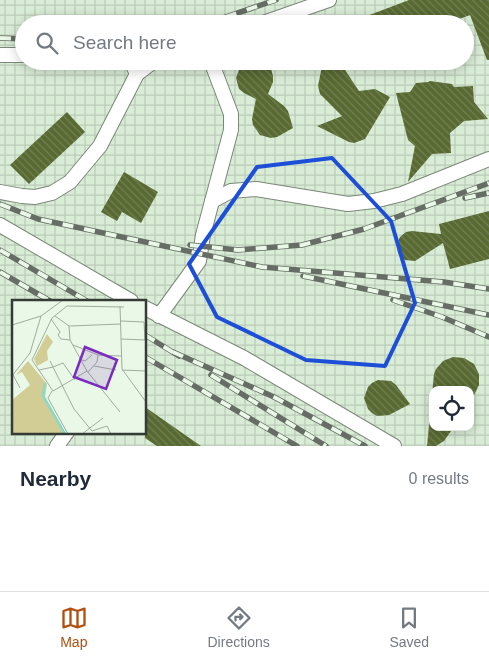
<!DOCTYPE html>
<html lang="en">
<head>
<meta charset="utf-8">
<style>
  :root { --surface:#fff; --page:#f6f6f7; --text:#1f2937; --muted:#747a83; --line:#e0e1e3; --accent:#b14f11 }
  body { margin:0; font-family:Helvetica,sans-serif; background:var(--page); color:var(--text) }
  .controls { position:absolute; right:15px; bottom:15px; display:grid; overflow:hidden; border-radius:10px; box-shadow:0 2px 12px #0003 }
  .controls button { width:45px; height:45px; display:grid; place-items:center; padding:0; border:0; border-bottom:1px solid var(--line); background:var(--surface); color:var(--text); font:25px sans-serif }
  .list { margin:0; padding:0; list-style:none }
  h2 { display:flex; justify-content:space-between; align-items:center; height:65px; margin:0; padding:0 20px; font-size:21px }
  h2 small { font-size:16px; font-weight:400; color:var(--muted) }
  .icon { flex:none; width:28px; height:28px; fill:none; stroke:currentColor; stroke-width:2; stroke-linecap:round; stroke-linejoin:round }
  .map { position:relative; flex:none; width:489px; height:446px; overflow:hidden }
  .search { position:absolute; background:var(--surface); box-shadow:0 2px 12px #0003; left:15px; right:15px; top:15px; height:55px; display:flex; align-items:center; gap:12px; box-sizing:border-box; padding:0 18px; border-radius:28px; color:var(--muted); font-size:19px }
  .sheet { height:145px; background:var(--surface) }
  nav { display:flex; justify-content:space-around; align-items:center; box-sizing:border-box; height:70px; border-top:1px solid var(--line); background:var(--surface); font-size:14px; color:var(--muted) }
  nav a { display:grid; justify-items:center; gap:2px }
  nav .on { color:var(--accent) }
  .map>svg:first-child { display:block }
  .industrial { fill:url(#industrial-grid); fill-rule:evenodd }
  .building { fill:url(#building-back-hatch) }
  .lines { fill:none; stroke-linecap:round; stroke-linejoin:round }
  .service-casing { stroke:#7b8879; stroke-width:16 }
  .service { stroke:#fff; stroke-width:14 }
  .rail-casing { stroke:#656d64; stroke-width:5.5 }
  .rail { stroke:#e9f8e7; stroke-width:4; stroke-dasharray:11; stroke-linecap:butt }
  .marked { fill:none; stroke:#1d4ed8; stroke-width:4; stroke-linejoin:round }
  .inset-river { fill:none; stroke:#89d9c9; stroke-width:2.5 }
  .inset-road { fill:none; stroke:#a1aca0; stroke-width:1 }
  .view { fill:#7b2cbf; fill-opacity:0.15; stroke:#7b2cbf; stroke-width:2.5 }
  .inset-edge { fill:none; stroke:#353b35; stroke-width:2.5 }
</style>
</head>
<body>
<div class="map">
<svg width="489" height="446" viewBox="0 0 489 446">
  <defs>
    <pattern id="industrial-grid" width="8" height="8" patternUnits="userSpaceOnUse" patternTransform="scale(1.25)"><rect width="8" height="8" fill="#d9ecd6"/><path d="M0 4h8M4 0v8" fill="none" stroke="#bbcbb8"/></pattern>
    <pattern id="building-back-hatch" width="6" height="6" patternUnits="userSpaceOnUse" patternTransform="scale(1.25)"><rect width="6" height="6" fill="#586931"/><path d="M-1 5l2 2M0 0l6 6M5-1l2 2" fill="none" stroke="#728055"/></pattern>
  </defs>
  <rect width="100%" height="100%" fill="#e9f8e7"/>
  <!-- industrial -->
  <path class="industrial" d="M0,0h489v446h-489zM24,24h441v37h-441zM14,301h131v131h-131zM433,390h37v37h-37z"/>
  <!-- building -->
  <g class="building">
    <polygon points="409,0 489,0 489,60 487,60 470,15 446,24 352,24 351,22"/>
    <polygon points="246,61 269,61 273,76 273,82 268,94 284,106 288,111 293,128 277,137 271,138 260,135 253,125 252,119 256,99 244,93 239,89 236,78 240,67"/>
    <polygon points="323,61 339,61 359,91 375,89 390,97 365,139 354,143 349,142 317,126 342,116 320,94 318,86"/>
    <polygon points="430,81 452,84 454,87 473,86 474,102 488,119 464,121 450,133 451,153 432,154 408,182 415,146 408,140 396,93 410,92 416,83 428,82"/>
    <polygon points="67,112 85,132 29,184 10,165"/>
    <polygon points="124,172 158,192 141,223 122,212 117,221 101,212"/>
    <polygon points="489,211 489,259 450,269 443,243 415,261 405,260 398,253 397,243 400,237 406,232 412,231 441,234 439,224"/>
    <polygon points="453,357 464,358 474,364 479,374 479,385 474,395 470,398 470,390 433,390 433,427 451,427 451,431 444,441 436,446 427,446 434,374 436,369 443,361"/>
    <polygon points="378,380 391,381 396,385 410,404 389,415 377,416 372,413 368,409 364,398 368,387 372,383"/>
    <polygon points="145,407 201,446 157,446 145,438"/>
  </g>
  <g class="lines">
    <!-- service casing -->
    <g class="service-casing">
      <g id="service">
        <polyline points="260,24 329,0"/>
        <polyline points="0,55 24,55"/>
        <polyline points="131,61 137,74 154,61"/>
        <polyline points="0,192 22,196 35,197 52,193 70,182 100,146 137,74"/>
        <polyline points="212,201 231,191 256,189 348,204 374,201 402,194 489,159"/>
        <polyline points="0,225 131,301"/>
        <polyline points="145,308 244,358 394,446"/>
        <polyline points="159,316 199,261 203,235 231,130 231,114 211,61"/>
        <polyline points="57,446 67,432"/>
      </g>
    </g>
    <!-- service -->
    <use href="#service" class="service"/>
    <!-- rail casing -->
    <g class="rail-casing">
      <g id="rail">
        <polyline points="205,24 276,0"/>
        <polyline points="0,38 24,39"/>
        <polyline points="465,198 489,193"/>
        <polyline points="0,204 38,219 262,267 444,282 489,289"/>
        <polyline points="190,245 238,250 302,245 364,229 489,183"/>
        <polyline points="0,250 87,301"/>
        <polyline points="0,272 50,301"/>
        <polyline points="303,276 489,315"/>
        <polyline points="393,300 442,317 489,337"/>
        <polyline points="145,335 179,356"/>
        <polyline points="173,352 274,397 365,446"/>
        <polyline points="145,357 297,446"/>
        <polyline points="211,375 326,446"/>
      </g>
    </g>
    <!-- rail -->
    <use href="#rail" class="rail"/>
  </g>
  <!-- marked area -->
  <path class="marked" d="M332,158l59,63 24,82 -30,63 -79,-6 -89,-43 -28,-53 68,-97z"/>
  <!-- overview -->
  <g transform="translate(12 300)">
    <rect width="134" height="134" fill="#e9f8e7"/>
    <path d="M35,34l6,8 -6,9 1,9 -11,6 -3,-7zM16,61l19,23 -2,13 21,37h-54v-34l18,-15 -8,-13 -6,3z" fill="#d2cd95"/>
    <path class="inset-river" d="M33,83l-2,13 22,38"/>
    <path class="inset-road" d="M108,6l2,63 24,33M43,16l14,10 52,-2M39,19l9,13 -2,3 3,4 9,1M109,21l23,1 1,18M0,25l29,-9 22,-16M57,26l1,14 17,31 -34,20 -21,-31 20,-42 15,-12 57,1M109,39l24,1M61,45l25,10 23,1M67,59l6,2 7,-6M38,61l3,6 10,-4 12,17M82,66l22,4M27,70l14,-3 21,42 18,22 15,-5 4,8M110,70l24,1M75,71l33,41M76,72l9,-10 1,-7M0,73l8,15M0,76l18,-23 11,-37M40,91l-4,7 20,36M70,134l21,-16"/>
    <path class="view" d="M73,47l32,13 -11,29 -32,-12z"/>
    <rect width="134" height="134" class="inset-edge"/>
  </g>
</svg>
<div class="controls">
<button><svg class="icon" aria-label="locate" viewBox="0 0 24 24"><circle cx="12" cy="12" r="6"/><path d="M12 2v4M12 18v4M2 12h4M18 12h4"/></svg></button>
</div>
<div class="search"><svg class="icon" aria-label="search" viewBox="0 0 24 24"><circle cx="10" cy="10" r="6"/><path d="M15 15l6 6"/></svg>Search here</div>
</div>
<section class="sheet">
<h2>Nearby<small>0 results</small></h2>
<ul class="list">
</ul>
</section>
<nav>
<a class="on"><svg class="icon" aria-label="map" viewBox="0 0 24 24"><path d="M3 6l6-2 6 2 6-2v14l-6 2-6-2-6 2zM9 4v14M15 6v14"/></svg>Map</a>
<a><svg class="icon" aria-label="directions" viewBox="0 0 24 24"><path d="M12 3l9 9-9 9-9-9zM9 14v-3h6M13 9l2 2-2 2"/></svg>Directions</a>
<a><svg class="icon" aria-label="saved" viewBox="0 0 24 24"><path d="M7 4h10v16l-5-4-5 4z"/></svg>Saved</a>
</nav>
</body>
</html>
